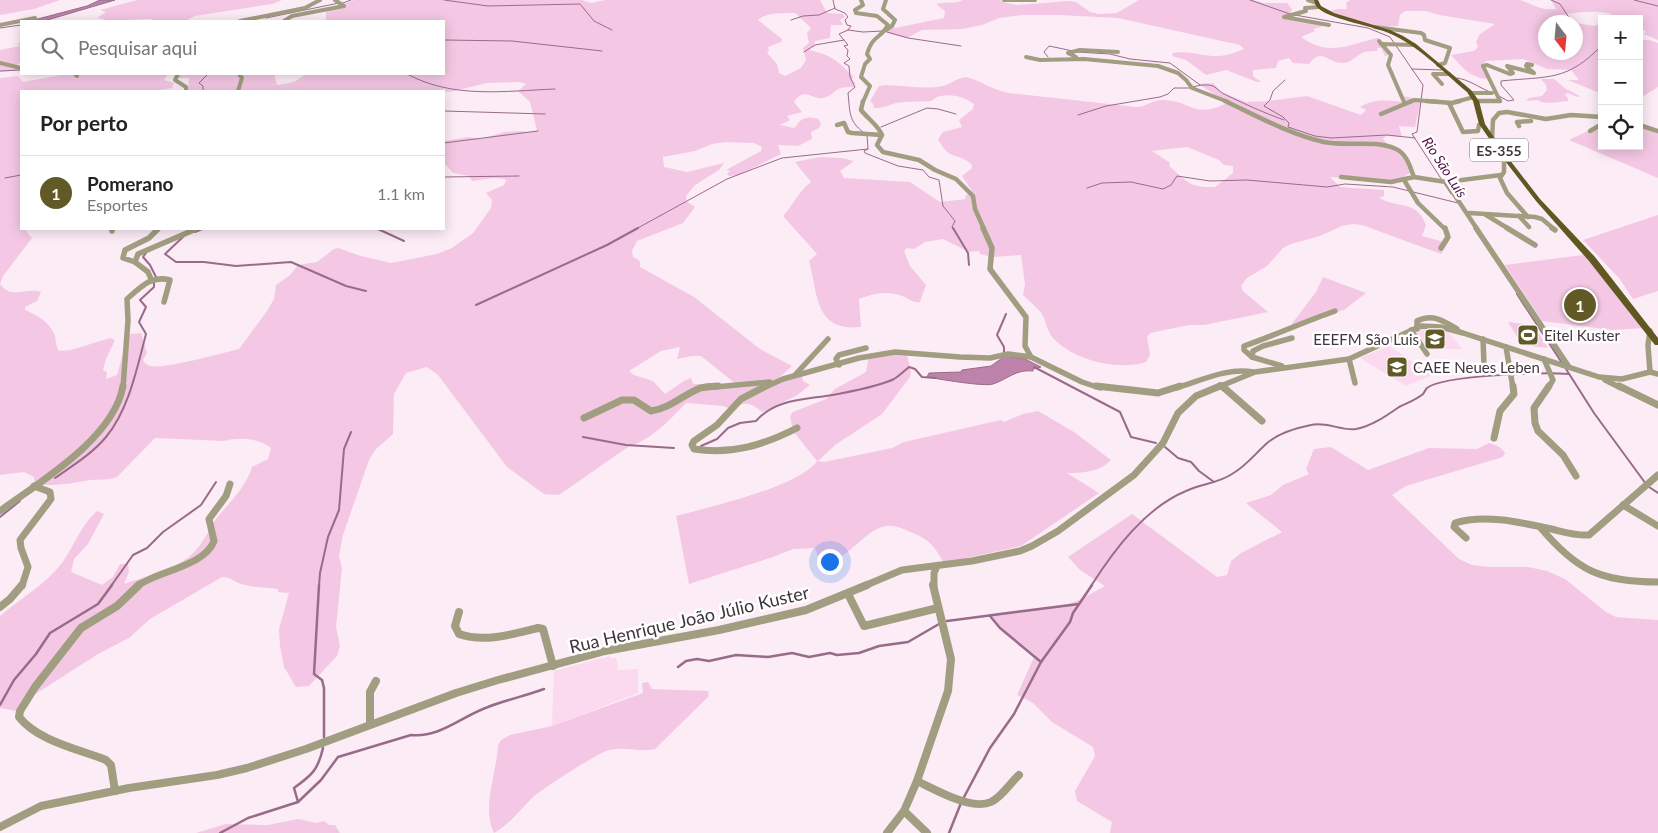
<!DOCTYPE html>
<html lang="pt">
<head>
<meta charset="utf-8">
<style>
  :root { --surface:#fff; --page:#f6f6f6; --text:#222; --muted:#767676; --line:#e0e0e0; --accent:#615926 }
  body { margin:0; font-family:Lato,sans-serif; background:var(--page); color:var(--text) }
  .controls { position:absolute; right:15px; top:15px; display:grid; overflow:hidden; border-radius:0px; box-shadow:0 2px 12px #0003 }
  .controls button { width:45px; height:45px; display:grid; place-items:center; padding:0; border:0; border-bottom:1px solid var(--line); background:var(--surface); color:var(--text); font:25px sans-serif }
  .compass { position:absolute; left:1538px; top:15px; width:45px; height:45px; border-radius:50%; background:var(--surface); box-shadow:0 2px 12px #0003; rotate:164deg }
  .you { position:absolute; left:829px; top:561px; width:18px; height:18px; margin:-12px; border:4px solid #fff; border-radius:50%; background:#1a73e8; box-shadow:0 0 0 8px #1a73e833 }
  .badge { display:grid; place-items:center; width:32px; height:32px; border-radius:50%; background:var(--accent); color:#fff; font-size:16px; font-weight:700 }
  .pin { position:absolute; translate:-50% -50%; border:2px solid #fff; box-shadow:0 1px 5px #0006 }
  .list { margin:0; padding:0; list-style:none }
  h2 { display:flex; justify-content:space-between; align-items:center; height:65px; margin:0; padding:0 20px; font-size:21px }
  h2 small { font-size:16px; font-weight:400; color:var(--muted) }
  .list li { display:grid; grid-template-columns:32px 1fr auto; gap:15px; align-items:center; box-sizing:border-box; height:75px; padding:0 20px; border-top:1px solid var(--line) }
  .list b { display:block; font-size:19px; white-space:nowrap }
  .list p { margin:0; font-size:16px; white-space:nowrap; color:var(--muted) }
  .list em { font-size:16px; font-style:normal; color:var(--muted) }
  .icon { flex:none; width:28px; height:28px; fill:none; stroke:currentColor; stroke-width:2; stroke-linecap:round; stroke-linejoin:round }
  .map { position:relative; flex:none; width:1658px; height:833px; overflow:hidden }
  .search { position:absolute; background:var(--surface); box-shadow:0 2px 12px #0003; left:20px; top:20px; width:425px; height:55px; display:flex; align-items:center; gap:12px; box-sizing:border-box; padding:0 18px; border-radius:0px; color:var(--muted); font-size:19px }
  .panel { position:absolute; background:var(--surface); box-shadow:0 2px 12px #0003; left:20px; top:90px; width:425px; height:140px; border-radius:0px }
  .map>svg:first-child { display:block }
  .built { fill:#fbd9ee }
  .green { fill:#f4c8e4; fill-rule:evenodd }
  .water { fill:#bd83aa; stroke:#986c89 }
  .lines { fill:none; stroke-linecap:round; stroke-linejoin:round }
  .stream-far2 { stroke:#986c89; stroke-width:1 }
  .stream-far1 { stroke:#986c89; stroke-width:2 }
  .stream { stroke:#986c89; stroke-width:2.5 }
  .minor-far4 { stroke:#a19d81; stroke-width:4 }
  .minor-far3 { stroke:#a19d81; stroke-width:4.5 }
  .minor-far2 { stroke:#a19d81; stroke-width:5.5 }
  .minor-far1 { stroke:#a19d81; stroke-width:7 }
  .minor { stroke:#a19d81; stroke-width:8 }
  .major { fill:#605721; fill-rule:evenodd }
  .labels { text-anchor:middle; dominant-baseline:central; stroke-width:5; stroke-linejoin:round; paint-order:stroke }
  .shield { fill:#fff; stroke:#7a7277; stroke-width:1 }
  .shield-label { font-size:14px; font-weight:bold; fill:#41363d }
  .far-water-label { font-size:14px; font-style:italic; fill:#530c42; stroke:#fff }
  .poi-label { font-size:15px; fill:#41363d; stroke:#fff; text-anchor:start }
  .near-street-label { font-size:18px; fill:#41363d; stroke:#fff }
</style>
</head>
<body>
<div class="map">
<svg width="1658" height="833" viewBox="0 0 1658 833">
  <rect width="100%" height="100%" fill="#fcecf6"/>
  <!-- built -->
  <g class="built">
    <polygon points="1408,329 1446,329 1462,349 1423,349"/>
    <polygon points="1389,346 1432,375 1406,386 1360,358"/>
    <polygon points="610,656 610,658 616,658 618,670 638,669 638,693 552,726 554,671"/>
  </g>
  <!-- green -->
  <g class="green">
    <polygon points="0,0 60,0 34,9 0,15"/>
    <polygon points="137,0 282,0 272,4 195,16 185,21 152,21 152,19 147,19 100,21 105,19 97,18 106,12 100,10"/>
    <path d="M354,0h228l9,3 14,-3h215l7,13 16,1 2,3 -5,3 3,5h-12l-1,13 -15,3 -1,5 -5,4c23,5 28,11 44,26l-1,4 3,3 -2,4c-4,0 -9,0 -12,1 -7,2 -10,9 -18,10 -11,2 -19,-12 -29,4l8,10 -15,4 3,4 -10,5 15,3c5,-9 11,-13 23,-9l3,4 -2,5 -8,4 1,7 -14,7 -20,-1 3,9 -42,21 -10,1 -2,-2 3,-3 -4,-1 35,-19 1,-4 -8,-4 -29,-1 -13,2 -17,7 -32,6 1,10 23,5 37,-9 -5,7 -24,15 -9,11v5l9,6 -12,16 -46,18 -5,10 1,6 7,4v6l54,30 66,52 32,17 -13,12 23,-3 1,6 7,4 -14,11 -34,16c-11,-10 -18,-11 -31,-3l-8,-3 -37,-3c-17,18 -34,36 -58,44l-69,48 -15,-1 -37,-27 -69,-92 -11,-8 -21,6 -12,21 -1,40 -18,16 -6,10 -26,75 -4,21 3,12 -6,59 4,19 -3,10 -28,30 -13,1 -12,-20 -4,-21 -1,-17 10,-36 -11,-1v-3c-11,-2 -22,-1 -33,-4 -9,-1 -13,-8 -23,-8l-72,42 -21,19 -31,16 -75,48 -7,9 -16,-3v-92c21,-18 45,-31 62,-53 12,-17 19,-38 35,-52l7,3 -16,30 -14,15 -3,13 31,13 11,-8 7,-13h8l1,8 -5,12c22,-8 50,-14 67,-29 13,-11 18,-28 29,-41 12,-14 27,-29 32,-47l16,-8 3,-11c-12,-10 -32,-11 -47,-7l-69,-3 -38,39c-9,4 -17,2 -27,3 -18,3 -36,7 -55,4l-1,-7 -10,-5 -24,3v-191c12,16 26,3 41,8l-4,9 -12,6v3c12,5 26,13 30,26 1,5 1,11 4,15l12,-1 39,-12 5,2 -9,19 -3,11 4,2 -1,7 11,-4 11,-39 3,-2 10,-1 6,20 -4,7c2,4 5,6 9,6 14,3 70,-13 87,-17l28,-38 7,-12 2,-14 14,-10 8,-10 19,-3 17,-13 4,-1 23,8 30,7 46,-9 15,-6 21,-15 18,-25 1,-8 -6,-7 18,-8 2,-4 -1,-2 -12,-1 -21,3 -3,-5 -16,-3 -9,-10v-22l25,-4 12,2 23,-7 16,-1 10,1 7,-2 -7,-28 -12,-11 8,-7 -6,-2 -33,1 -37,9 -262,-1 1,-13h-13l1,-4h97l3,11 17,-3 12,-8h138v-53h-129l11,-1v-9zM795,13l16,15 -4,5 2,10 -6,5 3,12 -5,8 -16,8 -6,-3 -2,-9 -10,-11 2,-3 -1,-3 13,-5 1,-3 -24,-19c8,-8 26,-7 37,-7zM680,347l-3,12 15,-3h9l35,28h-43l-2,-6 -7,3 -19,13 -12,-13 -19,-6 -5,-4 32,-20z"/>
    <path d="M963,0h37l6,3 11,2 52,-4 7,1 14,10 9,2 18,-1 22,-13h114l11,3h23l5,6 -2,5 1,3 40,7 -18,5 2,2 -14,6c28,20 46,8 77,1 6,4 12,10 11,17l-4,1 -4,-8h-3l-1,3c-4,0 -9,0 -12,1 -8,2 -12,10 -21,11 -17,1 -22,-17 -35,1l-16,-1 -4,-5 -11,3 -2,7 -23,2v6l8,6h-4l-31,-12 -20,5 -20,-15 -14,-4 1,-3c15,-3 29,3 44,3 9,0 18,-3 27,-7l-4,-4 -122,-27 -60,-3h-36l-23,3 -17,7 -19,4 -41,1 -15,8 -27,-7 64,-13 1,-7 -9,-7c11,-3 16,1 27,-4z"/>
    <path d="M1350,0h170c12,4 22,11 36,9l-5,-9h107v40l-14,-6 2,-3 -7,-3v-9h-34l7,-5c-14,-5 -50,-1 -63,5l25,3h-28v30h30v-29l18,3 8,-3v71l-34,-14h11l-8,-10 -24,-1 -24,-10 -37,2 -3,4 7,14c-19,0 -27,-11 -39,-24l23,-4 4,-4 -2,-5 4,-8 15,-10 -56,-9 -13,-4h-21l-5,4 -2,11 -18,1 -32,-8 -19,-8 9,-2h9l-1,-6z"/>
    <polygon points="1639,40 1649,40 1658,43 1658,87 1639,99"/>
    <polygon points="17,43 21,43 21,62 13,67 21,70 0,72 0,50 20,46"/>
    <polygon points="67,74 168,74 164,80 174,83 172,88 153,91 21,91 21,229 29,229 26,231 32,238 3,276 0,284 0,78 18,76 23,82"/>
    <path d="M966,77c16,4 26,13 43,16l127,14c10,0 16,-7 26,-7 30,0 31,20 65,3l-28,-19 14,-1 8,9 25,10 23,-1 38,-5 54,19 5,-5 -6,-3c14,-8 27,-7 42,-5l-1,-6 20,3 -6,28 -16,-1 3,11 -16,-1 -3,3 6,7 15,12 8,14 -16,9 -66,-4 10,10 44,3v6l-5,2c20,11 37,1 47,27l-4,11 26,7 -7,11 -79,-29 -10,-1 -10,2 -22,10 -29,8 -8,4 -16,18 -20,12 -6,8 2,5 25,21 -64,13h-15l-39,8 -3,4 3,18 -4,7c-29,9 -73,-2 -93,-24 -6,-6 -7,-17 -11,-24 -5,-7 -13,-13 -19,-19l2,-11 -4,-29 -29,2 -12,-3 -1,-3 -10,1 -26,-13 -18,3 -11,7 -7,-1 -3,3 6,15 16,19 -6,17c-8,1 -11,-4 -18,-6 -15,-6 -30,-2 -43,3l2,28c-47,5 -43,-34 -52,-66l8,-7 -34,-38c11,-12 15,-24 28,-34l-16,-20 25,-5 22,1 12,3 -14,10 4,7 66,4 30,20 26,-3 -1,-3 7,-5 -10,-15 10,-8v-3c-14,-14 -22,-2 -34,-26l5,-7 19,-5 -3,-7 14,-11 1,-5c-11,-8 -25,-11 -37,-7 -2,1 -4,3 -6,4 -10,1 -25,0 -35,2 -6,2 -16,6 -22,5l-1,-4 -3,-3 9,-15 6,-1c17,0 34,4 52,2 13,-1 16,-8 29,-10zM1187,147l32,13 5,5 9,1v7l-18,14c-27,1 -28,-6 -46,-21l1,-2 -1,-2 -17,-11z"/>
    <path d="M1541,79h13l12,10 14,7 -3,1 -9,-4 -3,2 3,3v3c-10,1 -23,4 -31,-1l-11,1 3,-3 13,-2 5,-6 -1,-5z"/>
    <polygon points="1602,124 1602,146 1639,146 1639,126 1658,131 1658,178 1569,140"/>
    <polygon points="1658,215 1658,291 1633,299 1619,278 1583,240"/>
    <polygon points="1591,254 1644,328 1612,330 1542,321 1505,265"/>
    <polygon points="1323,277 1366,293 1344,310 1291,325 1316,292"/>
    <polygon points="1508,322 1534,325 1548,348 1522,345"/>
    <path d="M889,355h18l4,17 -1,5 -28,37 -47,31 -17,16 6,1 68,-14 12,-6 97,-22 3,2 19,-8 15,-3 36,21 37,28c-11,12 -28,13 -44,13l32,20 -78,53 -77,17c-11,-19 -15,-24 -36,-32 -7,-3 -15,-6 -22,-5 -26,5 -38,40 -67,33l-4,-11 -22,1 -20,8 -84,27 -13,-68c33,-9 123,-29 141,-55l-24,-30 -3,-15 3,-4 33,-13 9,-10 31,-17 3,-16z"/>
    <path d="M1489,443c7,2 11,3 16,10l-2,4 -97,29 -14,9 67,64 13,6 17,2h39l19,4 18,8 41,33 10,5 42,3v213h-548l2,-11 -35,-21 -2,-10 20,-35 -2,-9 -41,-25 -19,-19 -16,-8 18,-40 -30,-21 -16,-20 79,-10 11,-4 26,-14 -25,-16 -12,-13 64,-43 85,63 10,-2 4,-14 10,-8 41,-21 -36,-29 25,-8 12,-10 26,-11 -3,-5 8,-20 17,-2 37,23 61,-22 48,1z"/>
    <path d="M648,682l4,7 56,2 1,5 -54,53c-16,4 -32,-4 -49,2 -11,4 -66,39 -75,48 -12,12 -22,26 -37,34 -13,-26 3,-60 4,-88l3,-5 9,-5 42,-9 91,-33 -1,-10z"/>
    <polygon points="298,819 316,823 324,821 329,825 335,825 340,833 196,833 226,824 268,825"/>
  </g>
  <!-- water -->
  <g class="water">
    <polygon points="100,0 115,0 44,21 34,20 87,6"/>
    <path d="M1005,356l20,3 16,8 -8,2v2c-17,-2 -25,8 -40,13 -9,3 -54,-5 -66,-7l2,-4 32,-1 1,-2 29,-4z"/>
  </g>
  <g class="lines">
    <!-- stream-far2 -->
    <g class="stream-far2">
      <polyline points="444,0 488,6 580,4 594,21 612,30"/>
      <polyline points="833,0 835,9 845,13 848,17 845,20 847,25 851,26 848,30"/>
      <polyline points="1250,0 1290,14"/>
      <polyline points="1551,0 1560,4 1572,22"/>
      <polyline points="1634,0 1658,6"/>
      <polyline points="343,3 351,0"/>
      <polyline points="1295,15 1368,28 1390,37 1423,85 1417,132 1412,134 1451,194"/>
      <polyline points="266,18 339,3"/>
      <polyline points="791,20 803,16 819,15 835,8"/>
      <polyline points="0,28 21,25"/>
      <path d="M848,30l-9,4 9,11 -4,1 4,4 -1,6 3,3 -6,4 5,3 1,11 5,10 -7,6c2,17 0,28 15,39"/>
      <polyline points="848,30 863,32 883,31"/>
      <polyline points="887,32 908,38 961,46"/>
      <polyline points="444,40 512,41 602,51"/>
      <polyline points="804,52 815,45 844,40"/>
      <polyline points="1077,52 1110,54 1130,59 1170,63 1200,85"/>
      <polyline points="1048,57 1044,52 1049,46 1073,51"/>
      <polyline points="1412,69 1442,70"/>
      <polyline points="0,71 21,70"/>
      <path d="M407,74c46,25 97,17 148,15"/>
      <path d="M1457,78c13,2 21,9 33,14"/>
      <polyline points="1285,80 1273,91 1270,100 1264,106 1283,117 1289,123 1288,127 1315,136 1331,138 1387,135 1415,138"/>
      <path d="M1193,87c6,-2 14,-3 20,-1 4,2 8,7 13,9 19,9 38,18 58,25"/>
      <polyline points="203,91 203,86 199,83 208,74"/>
      <path d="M1499,96l9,5 6,-1 -13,-15v-4c47,-5 66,1 101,-36"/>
      <polyline points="444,111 545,114"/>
      <polyline points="1078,115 1106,106 1160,97 1168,94 1174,88 1190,88"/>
      <polyline points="881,127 927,108 938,109 956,114"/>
      <polyline points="867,135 868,149 864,151 865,153 898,166 923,170 929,177 939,180 943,206 955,221 952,227 953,229"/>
      <polyline points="444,143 538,131"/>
      <polyline points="444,177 519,176"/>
      <polyline points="5,178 21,175"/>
      <polyline points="1087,188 1102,183 1131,182 1163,189 1171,185 1177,176 1210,181 1247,180 1327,187 1345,184 1393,187 1458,203"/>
      <polyline points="636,229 727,179 782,158 868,149"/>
    </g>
    <!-- stream-far1 -->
    <g class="stream-far1">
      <polyline points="953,228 968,253 969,265"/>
      <polyline points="378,229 404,241"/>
      <polyline points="195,232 202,229"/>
      <polyline points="184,236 165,254 176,262 204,262 236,266 291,262 346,286 366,291"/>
      <polyline points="146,253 143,257 150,265 156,277"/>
      <polyline points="1517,294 1562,363"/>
      <polyline points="476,305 607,245 638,228"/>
      <polyline points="1004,352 1004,347 997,335 1006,314"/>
      <polyline points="1034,367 1120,412 1131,437 1156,443"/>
      <polyline points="1566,369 1594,413 1646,484"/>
      <polyline points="583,437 626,445 674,448"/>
      <path d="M701,446l16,-7 11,-11 12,-5 16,-2c21,-24 53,-21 82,-27 15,-3 42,-8 56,-15 5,-3 10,-8 15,-12l6,2 7,8 14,1"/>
      <polyline points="1165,447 1178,458 1191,462 1199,471 1214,482"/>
      <path d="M55,478c17,-12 37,-24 51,-41 23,-28 31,-69 40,-103l-7,-12 7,-15 -6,-7 14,-13v-5"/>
      <polyline points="1649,487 1658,493"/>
      <polyline points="0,517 20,501"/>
      <polyline points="111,586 133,555 147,548 163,532 201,505 216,482"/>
      <polyline points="319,586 320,573 328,537 339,510 344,449 351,432"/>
      <path d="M1091,586c23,-36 54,-78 95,-95 15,-7 33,-8 46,-17 14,-8 22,-19 34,-30 11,-10 30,-16 45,-19 14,-4 30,6 45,4 16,-3 30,-13 43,-22 8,-4 17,-7 24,-13 1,-1 2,-4 4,-6 16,-13 119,-16 142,-14"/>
    </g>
    <!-- stream -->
    <g class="stream">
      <polyline points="319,585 314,674 322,680 324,688 324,737"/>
      <polyline points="990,616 1000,628 1041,662"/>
      <polyline points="947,621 1079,604"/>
      <polyline points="678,667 686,661 697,659 709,661 736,655 768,657 792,653 809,657 830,653 837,655 859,653 879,646 908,642 939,624"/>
      <polyline points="0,705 14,680 36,654 50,633 98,604 112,585"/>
      <polyline points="963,799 990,748 1014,714 1041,662 1070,622 1073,613 1092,585"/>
      <path d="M298,802l-4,-14c18,-13 24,-18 29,-40"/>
      <path d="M220,833l28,-15 50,-16 23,-22 17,-23 73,-22c29,3 51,-19 77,-28 18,-7 37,-11 56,-18"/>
      <polyline points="949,833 961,803"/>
    </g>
    <!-- minor-far4 -->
    <g class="minor-far4">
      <path d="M861,0l2,5 -8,5 1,3 21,3 11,9c-7,14 -15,9 -21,29l3,5 -5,5 -4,13 9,9 -7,16"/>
      <polyline points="886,0 883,9 895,20 892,26 886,30"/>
      <polyline points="1004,0 1035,0"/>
      <polyline points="1308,0 1317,3"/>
      <polyline points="1319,7 1305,8 1306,11 1284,17 1329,25"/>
      <polyline points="240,21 305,8 320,0"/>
      <polyline points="284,21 292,16 344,6 335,0"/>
      <polyline points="0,25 35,18"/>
      <polyline points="1375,27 1421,33 1424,35 1425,40 1450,48 1445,63 1438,65"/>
      <polyline points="1379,41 1391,55 1388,65 1404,102"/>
      <polyline points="1381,44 1414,45"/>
      <polyline points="1026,57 1040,60 1084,59 1158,66 1178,73 1186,80 1192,88 1228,102"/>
      <polyline points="1076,57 1068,53 1080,50 1118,52"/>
      <polyline points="0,63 21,68"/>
      <polyline points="1483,66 1487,65 1510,74 1513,73 1507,66 1534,73 1526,66 1527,64 1532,65"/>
      <polyline points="75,74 77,76"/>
      <polyline points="178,74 175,80 186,87 186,91"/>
      <polyline points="1442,84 1433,74 1449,74"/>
      <polyline points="238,91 242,78 239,74"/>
      <polyline points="1470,93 1492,93"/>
      <polyline points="1476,101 1500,101 1483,66"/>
      <polyline points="1409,102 1414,100 1441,102"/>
      <polyline points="1455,102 1474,97"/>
    </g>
    <!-- minor-far3 -->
    <g class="minor-far3">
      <path d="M863,101l-2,9c7,9 17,15 21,25l-5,10 6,7 36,8 16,10 21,9 17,17 2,13 9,20"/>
      <path d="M1225,101c32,15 64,33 99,41 23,5 50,-3 72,7 11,5 14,18 18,28l32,5 55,-7"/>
      <polyline points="1426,101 1452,103 1460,101"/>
      <polyline points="1476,101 1500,101"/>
      <polyline points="1449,103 1463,132 1478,131 1479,125 1482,124"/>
      <polyline points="1381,114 1412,101"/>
      <polyline points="837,125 844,123 848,132 852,133 882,135"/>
      <polyline points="1639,125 1658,131"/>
      <polyline points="1519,126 1517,122 1531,121"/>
      <polyline points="1590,131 1602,124"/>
      <polyline points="1492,140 1493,120 1499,113 1507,112 1546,119 1571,115 1602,117"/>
      <polyline points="1504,156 1504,172 1500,178 1507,193 1528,217"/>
      <polyline points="1341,177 1391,182 1414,177"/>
      <polyline points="1404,180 1418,203 1445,229"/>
      <polyline points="1446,182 1477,229"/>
      <polyline points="1469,213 1535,217 1542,219 1554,229"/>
      <polyline points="1486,215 1509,229"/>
      <polyline points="1519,216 1529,227"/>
    </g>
    <!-- minor-far2 -->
    <g class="minor-far2">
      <polyline points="983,228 992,248 990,269 1026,317 1025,346 1031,357 1082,382 1100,388"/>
      <polyline points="1476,228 1569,367"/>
      <polyline points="1507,228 1535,245"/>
      <polyline points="1552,228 1555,230"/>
      <polyline points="112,229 112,231"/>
      <polyline points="1441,248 1448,237 1445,228"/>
      <polyline points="135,262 123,258 125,250 149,238 158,229"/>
      <polyline points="151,279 148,272 135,262 138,254 196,229"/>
      <path d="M1417,329v-8c15,-8 27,0 40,8"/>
      <polyline points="1411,330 1427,354"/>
      <polyline points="1650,331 1648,345 1650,372"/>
      <polyline points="1483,339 1484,365"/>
      <polyline points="1506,347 1513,388"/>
      <path d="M1252,357l-8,-7v-4c31,-11 60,-24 91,-35"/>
      <polyline points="1349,359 1355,383"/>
      <polyline points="1544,359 1553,380 1548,388"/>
      <polyline points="839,365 836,359 839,355 866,348"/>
      <polyline points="1282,366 1252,357 1253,351 1263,346 1292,338"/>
      <polyline points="795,375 828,339"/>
      <polyline points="1605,380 1621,388"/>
      <polyline points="1220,385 1223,388"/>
      <path d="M123,388l5,-68 -1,-21c14,-12 24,-24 43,-19l-6,22"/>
      <polyline points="704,388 770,382"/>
      <polyline points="763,388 783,379 859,358 895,352 960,357 990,358 1008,354 1031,357"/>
      <path d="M1176,388c24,-7 52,-21 77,-16"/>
      <polyline points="1216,388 1255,372 1349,359 1421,326 1441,327 1463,333 1599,377 1622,379 1650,372 1658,374"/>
    </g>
    <!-- minor-far1 -->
    <g class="minor-far1">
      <path d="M766,386l-25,13 -24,26 -23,16 -2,4 2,4c37,6 70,-4 103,-21"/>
      <polyline points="1096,386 1158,393 1180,386"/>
      <polyline points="1222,386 1262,421"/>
      <polyline points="1549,386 1534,408 1535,423 1538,431 1563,455 1576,476"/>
      <polyline points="1619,386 1658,405"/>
      <path d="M584,418l38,-18h12l17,11c19,-3 31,-15 47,-22 6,-3 14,-2 20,-3"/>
      <polyline points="1494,438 1500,411 1514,394 1513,386"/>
      <polyline points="1623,505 1658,526"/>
      <path d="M0,511c40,-29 114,-73 123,-125"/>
      <path d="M1540,527c37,44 61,55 118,55"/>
      <path d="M1466,538l-12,-11 1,-4c28,-9 64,-1 92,5 14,3 27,8 42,7l69,-60"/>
      <polyline points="22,586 28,567 21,548 20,540 51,499 50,492 34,486"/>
      <path d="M137,586c21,-15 68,-20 77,-45l-5,-22 17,-23 4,-12"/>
      <polyline points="864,586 902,570 972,561 1020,551 1032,546 1058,531 1134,475 1163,443 1178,413 1196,396 1220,386"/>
      <polyline points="934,586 934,573 937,566"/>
    </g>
    <!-- minor -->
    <g class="minor">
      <polyline points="848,594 864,626 938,608"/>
      <polyline points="0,607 10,599 22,585"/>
      <path d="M459,612l-4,14 4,8c26,9 54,0 79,-6l5,1 10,37"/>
      <polyline points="370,724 370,692 376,681"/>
      <path d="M917,781c17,8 55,30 74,21 11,-5 19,-19 28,-27"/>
      <path d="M115,791l-4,-26 -5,-5c-28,-11 -68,-19 -87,-43l1,-6 15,-24 46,-59 36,-22 22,-21"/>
      <polyline points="904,811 927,833"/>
      <polyline points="0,827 41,806 129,788 217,775 247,768 306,749 456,693 498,680 605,651 719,630 806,610 867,585"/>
      <polyline points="887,833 904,811 917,781 948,691 951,659 933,585"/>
    </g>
    <!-- major -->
    <path class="major" d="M1314,0h4l3,6 13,7 56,17 13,6 13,8 55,46 8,11 6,23 21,31 34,44 55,58 63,81v7h-3l-66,-84 -53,-60 -34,-44 -23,-33 -6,-23 -6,-9c-24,-20 -51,-49 -81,-60 -15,-6 -60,-14 -69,-25 -2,-2 -2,-5 -3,-7z"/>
  </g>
  <!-- icons -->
  <defs>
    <g id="stadium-square" transform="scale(1.125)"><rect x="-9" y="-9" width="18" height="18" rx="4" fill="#615926" stroke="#fff"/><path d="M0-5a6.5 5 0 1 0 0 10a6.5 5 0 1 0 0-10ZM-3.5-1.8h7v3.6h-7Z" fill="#fff"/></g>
    <g id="school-square" transform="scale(1.125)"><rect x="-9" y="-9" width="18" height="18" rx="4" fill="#615926" stroke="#fff"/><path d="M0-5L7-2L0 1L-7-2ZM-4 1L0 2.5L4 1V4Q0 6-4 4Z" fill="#fff"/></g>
  </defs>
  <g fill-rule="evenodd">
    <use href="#stadium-square" x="1528" y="335"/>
    <use href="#school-square" x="1435" y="339"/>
    <use href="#school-square" x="1397" y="367"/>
  </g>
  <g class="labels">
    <!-- shield labels -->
    <rect class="shield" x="1470" y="138.5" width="58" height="23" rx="4"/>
    <g class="shield-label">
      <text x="1499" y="150">ES-355</text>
    </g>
    <!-- far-water labels -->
    <g class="far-water-label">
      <text transform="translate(1445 167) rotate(57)">Rio São Luís</text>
    </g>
    <!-- poi labels -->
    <g class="poi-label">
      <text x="1544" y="335">Eitel Kuster</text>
      <text x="1419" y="339" text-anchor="end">EEEFM São Luis</text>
      <text x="1413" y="367">CAEE Neues Leben</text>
    </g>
    <!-- near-street labels -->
    <g class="near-street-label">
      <text transform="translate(689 619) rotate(-13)">Rua Henrique João Júlio Kuster</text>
    </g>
  </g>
</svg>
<div class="controls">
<button>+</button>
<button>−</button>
<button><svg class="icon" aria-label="locate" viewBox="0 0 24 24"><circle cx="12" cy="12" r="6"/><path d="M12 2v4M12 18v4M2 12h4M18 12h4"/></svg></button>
</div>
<svg class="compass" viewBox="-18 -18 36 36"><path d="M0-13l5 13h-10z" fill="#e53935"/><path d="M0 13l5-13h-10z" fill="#767676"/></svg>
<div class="you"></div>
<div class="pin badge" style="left:1580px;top:305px">1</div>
<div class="search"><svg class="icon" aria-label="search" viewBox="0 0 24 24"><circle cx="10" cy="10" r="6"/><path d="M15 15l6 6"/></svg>Pesquisar aqui</div>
<section class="panel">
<h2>Por perto<small></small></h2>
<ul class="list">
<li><span class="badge">1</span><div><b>Pomerano</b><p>Esportes</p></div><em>1.1 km</em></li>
</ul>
</section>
</div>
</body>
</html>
